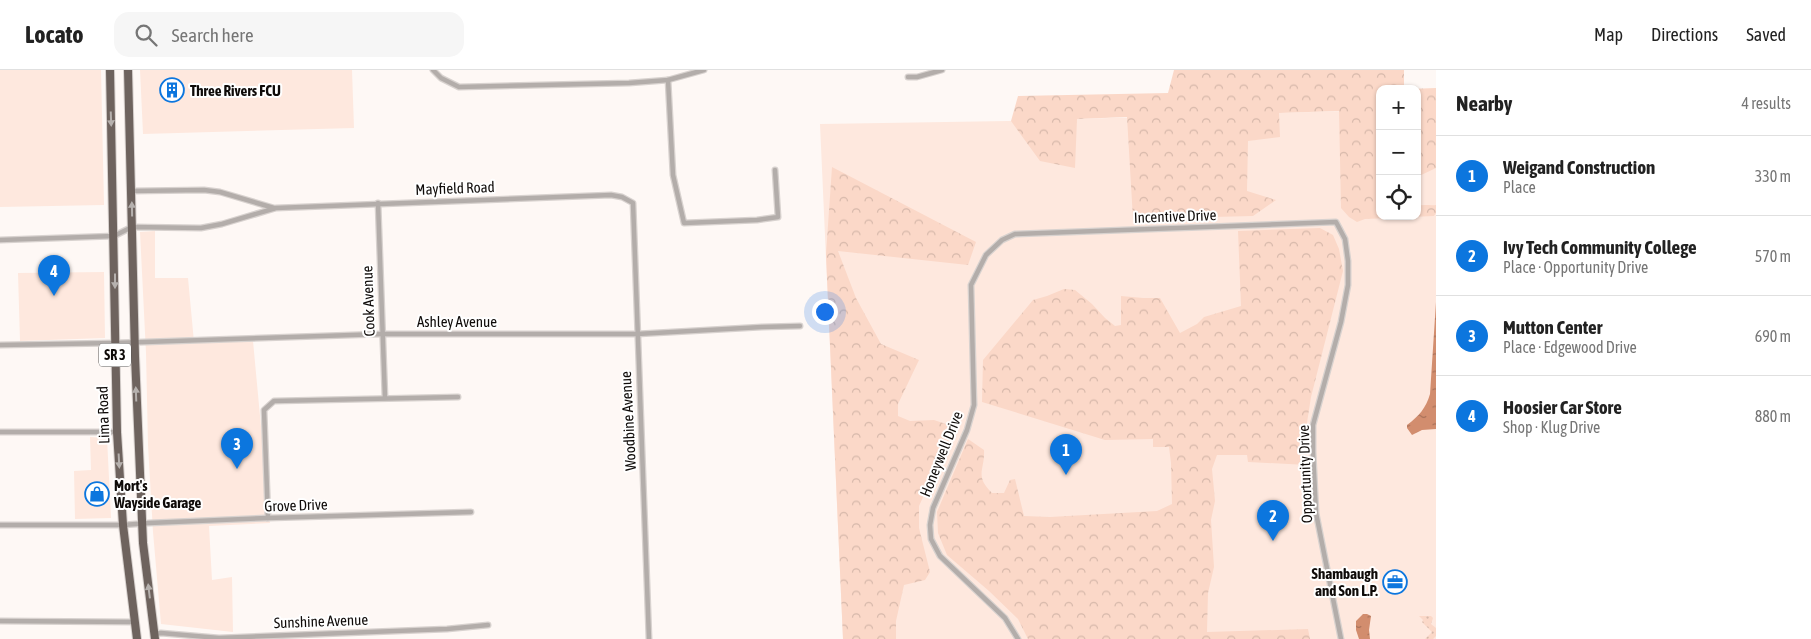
<!DOCTYPE html>
<html lang="en">
<head>
<meta charset="utf-8">
<style>
  :root { --surface:#fff; --page:#f6f6f6; --text:#222; --muted:#767676; --line:#e0e0e0; --accent:#0c76de }
  body { margin:0; font-family:"Asap Condensed",sans-serif; background:var(--page); color:var(--text) }
  .controls { position:absolute; right:15px; top:15px; display:grid; overflow:hidden; border-radius:10px; box-shadow:0 1px 4px #0004 }
  .controls button { width:45px; height:45px; display:grid; place-items:center; padding:0; border:0; border-bottom:1px solid var(--line); background:var(--surface); color:var(--text); font:25px sans-serif }
  .you { position:absolute; left:824px; top:241px; width:18px; height:18px; margin:-12px; border:4px solid #fff; border-radius:50%; background:#1a73e8; box-shadow:0 0 0 8px #1a73e833 }
  .badge { display:grid; place-items:center; width:32px; height:32px; border-radius:50%; background:var(--accent); color:#fff; font-size:16px; font-weight:700 }
  .pin { position:absolute; translate:-50% -41px; filter:drop-shadow(0 1px 2px #0008) }
  .pin::after { content:''; position:absolute; top:26px; width:18px; height:15px; background:inherit; clip-path:polygon(0 0,100% 0,50% 100%) }
  .list { margin:0; padding:0; list-style:none }
  h2 { display:flex; justify-content:space-between; align-items:center; height:65px; margin:0; padding:0 20px; font-size:21px }
  h2 small { font-size:16px; font-weight:400; color:var(--muted) }
  .list li { display:grid; grid-template-columns:32px 1fr auto; gap:15px; align-items:center; box-sizing:border-box; height:80px; padding:0 20px; border-top:1px solid var(--line) }
  .list b { display:block; font-size:19px; white-space:nowrap }
  .list p { margin:0; font-size:16px; white-space:nowrap; color:var(--muted) }
  .list em { font-size:16px; font-style:normal; color:var(--muted) }
  .icon { flex:none; width:28px; height:28px; fill:none; stroke:currentColor; stroke-width:2; stroke-linecap:round; stroke-linejoin:round }
  .map { position:relative; flex:none; width:1436px; height:569px; overflow:hidden }
  header { display:flex; align-items:center; gap:30px; box-sizing:border-box; height:70px; padding:0 25px; background:var(--surface); border-bottom:1px solid var(--line) }
  header strong { font-size:24px }
  nav { display:flex; gap:28px; margin-inline-start:auto; font-size:18px }
  .search { width:350px; height:45px; background:var(--page); display:flex; align-items:center; gap:12px; box-sizing:border-box; padding:0 18px; border-radius:15px; color:var(--muted); font-size:19px }
  main { display:flex }
  aside { flex:1; background:var(--surface) }
  .map>svg:first-child { display:block }
  .built { fill:#fee8de }
  .forest { fill:url(#forest-crowns) }
  .garden { fill:url(#garden-dots) }
  .water { fill:url(#water-ripples) }
  .lines { fill:none; stroke-linecap:round; stroke-linejoin:round }
  .minor-casing { stroke:#d8d2cf; stroke-width:7 }
  .trunk-casing { stroke:#d8d2cf; stroke-width:10 }
  .minor { stroke:#b3adaa; stroke-width:4.5 }
  .trunk { stroke:#6e635e; stroke-width:8 }
  .oneway { fill:#b6b1ae }
  .labels { text-anchor:middle; dominant-baseline:central; stroke-width:4; stroke-linejoin:round; paint-order:stroke }
  .shield { fill:#fff; stroke:#575453; stroke-width:1 }
  .shield-label { font-size:14px; font-weight:bold; fill:#0f0b09 }
  .poi-label { font-size:15px; font-weight:bold; fill:#0f0b09; stroke:#fff; text-anchor:start }
  .street-label { font-size:15px; fill:#0f0b09; stroke:#fff }
</style>
</head>
<body>
<header>
<strong>Locato</strong>
<div class="search"><svg class="icon" aria-label="search" viewBox="0 0 24 24"><circle cx="10" cy="10" r="6"/><path d="M15 15l6 6"/></svg>Search here</div>
<nav><a>Map</a><a>Directions</a><a>Saved</a></nav>
</header>
<main>
<div class="map">
<svg width="1436" height="569" viewBox="0 0 1436 569">
  <defs>
    <pattern id="forest-crowns" width="20" height="18" patternUnits="userSpaceOnUse" patternTransform="scale(1.25)"><rect width="20" height="18" fill="#fbd8c8"/><path d="M2 6a3 3 0 1 1 6 0M12 15a3 3 0 1 1 6 0" fill="none" stroke="#d6b8aa"/></pattern>
    <pattern id="garden-dots" width="8" height="8" patternUnits="userSpaceOnUse" patternTransform="scale(1.25)"><rect width="8" height="8" fill="#fbd8c8"/><path d="M2 2h.1M6 6h.1" fill="none" stroke="#d6b8aa" stroke-width="1.8" stroke-linecap="round"/></pattern>
    <pattern id="water-ripples" width="26" height="14" patternUnits="userSpaceOnUse" patternTransform="scale(1.25)"><rect width="26" height="14" fill="#d28d6e"/><path d="M2 4q2-2 4 0t4 0M15 11q2-2 4 0t4 0" fill="none" stroke="#a97159"/></pattern>
  </defs>
  <rect width="100%" height="100%" fill="#fef8f5"/>
  <!-- built -->
  <g class="built">
    <polygon points="0,0 101,0 104,135 0,137"/>
    <polygon points="140,0 352,0 354,58 143,64"/>
    <polygon points="1417,39 1436,39 1436,569 843,569 820,54 1008,51 1380,40 1380,146 1417,146"/>
    <polygon points="155,161 155,208 188,208 194,272 253,271 270,453 209,456 212,510 232,507 233,562 161,554 153,462 148,375 146,283 140,162"/>
    <polygon points="104,202 105,268 20,271 18,203"/>
    <polygon points="90,367 107,368 111,448 75,449 74,401 91,400"/>
  </g>
  <!-- forest -->
  <g class="forest">
    <path d="M1174,0h230v19h-24v127h37v-10c7,-2 14,0 19,-1v8l-2,3 -69,3 -8,3 -8,-5 -8,-9 -2,-97 -60,2 1,24 -32,4 -1,50 29,9 -23,16 -120,3 -6,-102 -50,2 -2,49 -35,-7 -29,-40 7,-25 150,-3z"/>
    <polygon points="1436,18 1436,98 1417,107 1417,19 1408,19"/>
    <polygon points="832,97 976,172 968,195 838,181 856,228 881,274 919,290 898,334 898,346 910,351 934,350 955,357 919,436 919,458 930,502 925,510 904,515 896,551 896,569 843,569 826,184"/>
    <path d="M1320,158l13,7 6,14 4,22 -32,126 -5,32 1,36 -59,-3 -1,-7h-30l-5,14 3,32 -4,19 3,47 -6,26 -1,39 101,-3 2,10h-282l-10,-20 -29,-28 -42,-36 -9,-22 -1,-21 31,-73 16,11c1,21 -10,25 8,43h12l6,-13 5,-1 9,37 26,1 107,-6 15,-7 -1,-41 -2,-16h-16v-8l-48,1 -123,-38 1,-42 50,-60 14,-4 17,-7 11,1 17,14 13,14 10,8 6,-1v-29l22,2h17l20,35 17,-9 7,-7 37,-11 -3,-75z"/>
  </g>
  <!-- garden -->
  <polygon class="garden" points="1419,546 1431,546 1433,548 1431,554 1436,558 1436,566 1433,569 1425,569 1432,562 1422,552 1423,550"/>
  <!-- water -->
  <g class="water">
    <path d="M1436,232v127l-14,1 -10,5 -5,-7v-3c12,-9 19,-17 23,-31z"/>
    <polygon points="1363,544 1367,544 1371,546 1369,560 1370,569 1359,569 1356,560 1356,551"/>
  </g>
  <g class="lines">
    <!-- minor casing -->
    <g class="minor-casing">
      <g id="minor">
        <polyline points="433,0 441,8 459,17 629,13 668,10 704,0"/>
        <polyline points="908,7 917,7 942,0"/>
        <polyline points="668,10 673,105 684,153 757,150 778,147 775,100"/>
        <polyline points="131,121 204,120 220,122 274,138"/>
        <polyline points="378,133 385,328"/>
        <polyline points="0,170 114,166 132,157 201,158 222,154 276,138 611,125 622,127 633,133 649,569"/>
        <polyline points="0,275 115,273 382,264 637,264 762,257 800,256"/>
        <polyline points="0,362 117,362"/>
        <polyline points="268,448 264,340 274,331 458,327"/>
        <polyline points="0,455 123,455 149,453 268,448 471,442"/>
        <polyline points="0,551 134,552"/>
        <polyline points="155,564 161,563 219,568 447,559 488,555"/>
        <polyline points="1018,569 1005,548 940,486 931,469 930,455 933,438 967,360 974,335 971,215 986,185 1002,170 1015,164 1336,152 1345,169 1348,191 1348,215 1341,252 1313,355 1313,382 1316,443 1341,569"/>
      </g>
    </g>
    <!-- trunk casing -->
    <g class="trunk-casing">
      <g id="trunk">
        <polyline points="110,0 117,362 123,455 137,569"/>
        <polyline points="128,0 135,286 143,473 155,569"/>
      </g>
    </g>
    <!-- minor -->
    <use href="#minor" class="minor"/>
    <!-- trunk -->
    <use href="#trunk" class="trunk"/>
  </g>
  <!-- one-way arrows -->
  <defs><path id="oneway-solid" d="M-6-.8H1V-3.2L6.5 0L1 3.2V.8H-6Z" transform="scale(1.25)"/></defs>
  <g class="oneway">
    <use href="#oneway-solid" transform="translate(111 49) rotate(88)"/>
    <use href="#oneway-solid" transform="translate(132 139) rotate(-91)"/>
    <use href="#oneway-solid" transform="translate(115 211) rotate(90)"/>
    <use href="#oneway-solid" transform="translate(136 324) rotate(-92)"/>
    <use href="#oneway-solid" transform="translate(119 391) rotate(87)"/>
    <use href="#oneway-solid" transform="translate(149 521) rotate(-97)"/>
  </g>
  <!-- icons -->
  <defs>
    <g id="building-ring" transform="scale(1.25)"><circle r="9.5" fill="#fff" stroke="#0c76de" stroke-width="1.5"/><path d="M-4-6H4V6H1V3H-1V6H-4ZM-2.5-4.3h1.7v1.8h-1.7ZM.8-4.3h1.7v1.8H.8ZM-2.5-1h1.7V.8h-1.7ZM.8-1h1.7V.8H.8Z" fill="#0c76de"/></g>
    <g id="shop-ring" transform="scale(1.25)"><circle r="9.5" fill="#fff" stroke="#0c76de" stroke-width="1.5"/><path d="M-5-2.5h2.3a2.7 3.5 0 0 1 5.4 0H5L5.5 6h-11ZM-1.5-2.5h3a1.5 2.3 0 0 0-3 0Z" fill="#0c76de"/></g>
    <g id="office-ring" transform="scale(1.25)"><circle r="9.5" fill="#fff" stroke="#0c76de" stroke-width="1.5"/><path d="M-6-3h4V-5.5h4V-3h4V5H-6ZM-1-4.5V-3h2v-1.5ZM-6 0V1H6V0Z" fill="#0c76de"/></g>
  </defs>
  <g fill-rule="evenodd">
    <use href="#building-ring" x="172" y="20"/>
    <use href="#shop-ring" x="97" y="424"/>
    <use href="#office-ring" x="1395" y="512"/>
  </g>
  <g class="labels">
    <!-- shield labels -->
    <rect class="shield" x="99" y="273.5" width="32" height="23" rx="4"/>
    <g class="shield-label">
      <text x="115" y="285">SR 3</text>
    </g>
    <!-- poi labels -->
    <g class="poi-label">
      <text x="190" y="20">Three Rivers FCU</text>
      <text x="114" y="415">Mort's<tspan x="114" dy="17">Wayside Garage</tspan></text>
      <text x="1378" y="503" text-anchor="end">Shambaugh<tspan x="1378" dy="17">and Son L.P.</tspan></text>
    </g>
    <!-- street labels -->
    <g class="street-label">
      <text transform="translate(455 118) rotate(-2)">Mayfield Road</text>
      <text transform="translate(1175 146) rotate(-2)">Incentive Drive</text>
      <text transform="translate(368 231) rotate(-92)">Cook Avenue</text>
      <text x="457" y="251">Ashley Avenue</text>
      <text transform="translate(103 345) rotate(-92)">Lima Road</text>
      <text transform="translate(628 351) rotate(-93)">Woodbine Avenue</text>
      <text transform="translate(941 384) rotate(-68)">Honeywell Drive</text>
      <text transform="translate(1305 404) rotate(-92)">Opportunity Drive</text>
      <text transform="translate(296 435) rotate(-2)">Grove Drive</text>
      <text transform="translate(321 551) rotate(-2)">Sunshine Avenue</text>
    </g>
  </g>
</svg>
<div class="controls">
<button>+</button>
<button>−</button>
<button><svg class="icon" aria-label="locate" viewBox="0 0 24 24"><circle cx="12" cy="12" r="6"/><path d="M12 2v4M12 18v4M2 12h4M18 12h4"/></svg></button>
</div>
<div class="you"></div>
<div class="pin badge" style="left:1066px;top:405px">1</div>
<div class="pin badge" style="left:1273px;top:471px">2</div>
<div class="pin badge" style="left:237px;top:399px">3</div>
<div class="pin badge" style="left:54px;top:226px">4</div>
</div>
<aside>
<h2>Nearby<small>4 results</small></h2>
<ul class="list">
<li><span class="badge">1</span><div><b>Weigand Construction</b><p>Place</p></div><em>330 m</em></li>
<li><span class="badge">2</span><div><b>Ivy Tech Community College</b><p>Place · Opportunity Drive</p></div><em>570 m</em></li>
<li><span class="badge">3</span><div><b>Mutton Center</b><p>Place · Edgewood Drive</p></div><em>690 m</em></li>
<li><span class="badge">4</span><div><b>Hoosier Car Store</b><p>Shop · Klug Drive</p></div><em>880 m</em></li>
</ul>
</aside>
</main>
</body>
</html>
